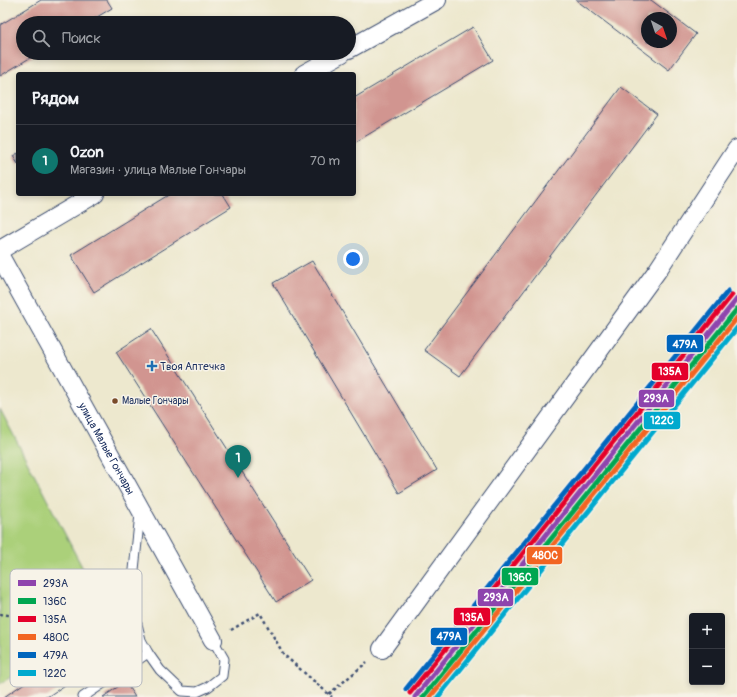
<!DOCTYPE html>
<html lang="ru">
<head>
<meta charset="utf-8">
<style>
  :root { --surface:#171b24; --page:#20242c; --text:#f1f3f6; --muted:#9ea1a6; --line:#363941; --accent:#0f766e }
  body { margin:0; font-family:Pangolin,sans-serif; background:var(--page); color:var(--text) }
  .controls { position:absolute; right:12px; bottom:12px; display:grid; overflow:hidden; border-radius:4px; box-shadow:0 2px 6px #0003 }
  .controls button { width:36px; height:36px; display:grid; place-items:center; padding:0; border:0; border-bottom:1px solid var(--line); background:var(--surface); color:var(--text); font:20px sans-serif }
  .compass { position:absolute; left:641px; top:12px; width:36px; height:36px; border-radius:50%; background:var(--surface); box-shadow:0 2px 6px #0003; rotate:140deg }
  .you { position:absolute; left:353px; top:259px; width:14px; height:14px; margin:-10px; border:3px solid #fff; border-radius:50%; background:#1a73e8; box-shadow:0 0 0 6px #1a73e833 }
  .badge { display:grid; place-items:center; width:26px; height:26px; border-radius:50%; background:var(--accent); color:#fff; font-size:13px; font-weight:700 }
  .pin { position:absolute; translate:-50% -33px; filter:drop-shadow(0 1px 2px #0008) }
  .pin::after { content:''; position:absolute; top:21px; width:14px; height:12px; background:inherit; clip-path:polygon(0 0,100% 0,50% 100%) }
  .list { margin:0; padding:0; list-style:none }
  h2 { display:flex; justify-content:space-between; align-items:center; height:52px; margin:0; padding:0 16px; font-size:17px }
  h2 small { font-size:13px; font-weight:400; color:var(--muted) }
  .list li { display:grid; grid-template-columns:26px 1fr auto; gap:12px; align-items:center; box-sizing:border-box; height:72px; padding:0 16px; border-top:1px solid var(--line) }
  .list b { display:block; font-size:15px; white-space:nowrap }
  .list p { margin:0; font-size:13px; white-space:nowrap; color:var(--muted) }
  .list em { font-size:13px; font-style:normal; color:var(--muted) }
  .icon { flex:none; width:22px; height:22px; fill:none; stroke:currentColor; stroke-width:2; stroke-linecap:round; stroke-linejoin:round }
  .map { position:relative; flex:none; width:737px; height:697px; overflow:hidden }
  .search { position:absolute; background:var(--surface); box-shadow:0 2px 6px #0003; left:16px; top:16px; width:340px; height:44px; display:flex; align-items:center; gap:10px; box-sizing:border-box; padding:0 14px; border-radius:22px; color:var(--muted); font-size:15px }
  .panel { position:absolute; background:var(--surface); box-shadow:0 2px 6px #0003; left:16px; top:72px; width:340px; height:124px; border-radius:4px }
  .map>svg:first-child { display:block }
  .green { fill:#abd07a; stroke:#63806c }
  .building { fill:#d19590; fill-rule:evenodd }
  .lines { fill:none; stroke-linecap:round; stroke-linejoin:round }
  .service-casing { stroke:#3a4b6f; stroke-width:11 }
  .minor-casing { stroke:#3a4b6f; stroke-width:20 }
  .path { stroke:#3a4b6f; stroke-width:2.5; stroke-dasharray:3 3; stroke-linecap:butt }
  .service { stroke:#fff; stroke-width:9 }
  .minor { stroke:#fff; stroke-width:18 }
  .rail-1-casing { stroke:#f7f3e8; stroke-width:8 }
  .rail-2-casing { stroke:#f7f3e8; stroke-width:8 }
  .rail-3-casing { stroke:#f7f3e8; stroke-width:8 }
  .rail-4-casing { stroke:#f7f3e8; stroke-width:8 }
  .rail-5-casing { stroke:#f7f3e8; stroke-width:8 }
  .rail-6-casing { stroke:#f7f3e8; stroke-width:8 }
  .rail-1 { stroke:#8e44ad; stroke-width:5 }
  .rail-2 { stroke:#00a651; stroke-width:5 }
  .rail-3 { stroke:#e4002b; stroke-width:5 }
  .rail-4 { stroke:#f26522; stroke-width:5 }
  .rail-5 { stroke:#0065bd; stroke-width:5 }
  .rail-6 { stroke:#00a9ce; stroke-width:5 }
  .poi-dot { fill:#1f6fb2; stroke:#f7f3e8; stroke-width:1.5 }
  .bus-dot { fill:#7a4b2a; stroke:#f7f3e8; stroke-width:1.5 }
  .labels { text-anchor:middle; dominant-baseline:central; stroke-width:3; stroke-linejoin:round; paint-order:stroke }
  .bus-label { font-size:10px; fill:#1b2f5e; stroke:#f7f3e8; text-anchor:start }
  .poi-label { font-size:11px; fill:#1b2f5e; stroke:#f7f3e8; text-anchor:start }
  .street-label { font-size:11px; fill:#1b2f5e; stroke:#f7f3e8 }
  .key { fill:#f7f3e8; stroke:#b5b8bf; stroke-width:1 }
  .key-label { font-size:11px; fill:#1b2f5e }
  .line-badge { stroke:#f7f3e8; stroke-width:1.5 }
  .badge-label { font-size:11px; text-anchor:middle; font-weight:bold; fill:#fff }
</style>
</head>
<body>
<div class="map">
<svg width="737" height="697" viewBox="0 0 737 697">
  <rect width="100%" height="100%" fill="#f7f3e8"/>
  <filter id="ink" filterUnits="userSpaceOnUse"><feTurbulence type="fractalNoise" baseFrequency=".025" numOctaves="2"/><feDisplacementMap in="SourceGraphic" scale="8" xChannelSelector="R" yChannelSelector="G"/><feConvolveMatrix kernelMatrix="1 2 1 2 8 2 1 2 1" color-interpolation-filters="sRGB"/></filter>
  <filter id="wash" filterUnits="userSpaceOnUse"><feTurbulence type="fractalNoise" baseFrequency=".012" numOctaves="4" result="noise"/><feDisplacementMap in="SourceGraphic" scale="16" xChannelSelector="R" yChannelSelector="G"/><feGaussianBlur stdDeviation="0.9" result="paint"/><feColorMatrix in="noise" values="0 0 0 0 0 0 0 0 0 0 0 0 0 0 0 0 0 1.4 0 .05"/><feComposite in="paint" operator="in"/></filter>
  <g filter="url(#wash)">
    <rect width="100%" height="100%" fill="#ede8ce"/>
    <!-- green -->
    <polygon class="green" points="0,409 107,615 0,684"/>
    <g id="blocks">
      <!-- building -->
      <g class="building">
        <polygon points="41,0 107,0 112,8 87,23 23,23 23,53 38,53 0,76 0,25"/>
        <path d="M576,0h75l45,34 -27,36zM647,18h24v24h-24z"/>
        <polygon points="473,27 493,60 354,143 354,98"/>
        <polygon points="621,87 657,114 460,376 424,350"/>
        <polygon points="18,153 18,164 13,156"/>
        <polygon points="170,194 223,194 231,207 94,292 71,255"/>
        <polygon points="312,261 437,470 399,493 273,283"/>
        <polygon points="151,329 311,580 276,602 116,352"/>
        <polygon points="101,631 115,652 47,697 4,697"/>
        <polygon points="125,682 135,697 103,697"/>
      </g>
    </g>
  </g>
  <g filter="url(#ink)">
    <use href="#blocks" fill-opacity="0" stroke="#3a4b6f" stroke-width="1"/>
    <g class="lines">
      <!-- service casing -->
      <g class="service-casing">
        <g id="service">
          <polyline points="140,514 133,579 134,613 141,640 148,653 160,670 182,691 197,692 208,687 222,676 224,659 213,640"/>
          <polyline points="83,697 148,653"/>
        </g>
      </g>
      <!-- minor casing -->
      <g class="minor-casing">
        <g id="minor">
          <polyline points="349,49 437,0"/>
          <polyline points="304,74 342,53"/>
          <polyline points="0,250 95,194"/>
          <path id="s1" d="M0,256l213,384"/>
          <polyline points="382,649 657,271 737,149"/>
        </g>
      </g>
      <!-- path -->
      <g class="path">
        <polyline points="0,614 16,616 117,613"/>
        <polyline points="231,630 260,613 284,655 332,697"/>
        <polyline points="329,694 367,662"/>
      </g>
      <!-- service -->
      <use href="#service" class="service"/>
      <!-- minor -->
      <use href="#minor" class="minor"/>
      <!-- rail-1 casing -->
      <g class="rail-1-casing">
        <polyline id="rail-1" points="415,697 737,299"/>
      </g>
      <!-- rail-2 casing -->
      <g class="rail-2-casing">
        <polyline id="rail-2" points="423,697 737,309"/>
      </g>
      <!-- rail-3 casing -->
      <g class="rail-3-casing">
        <polyline id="rail-3" points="410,693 732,295"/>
      </g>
      <!-- rail-4 casing -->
      <g class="rail-4-casing">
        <polyline id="rail-4" points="430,697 737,318"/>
      </g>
      <!-- rail-5 casing -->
      <g class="rail-5-casing">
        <polyline id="rail-5" points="406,689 728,291"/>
      </g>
      <!-- rail-6 casing -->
      <g class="rail-6-casing">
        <polyline id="rail-6" points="438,697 737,328"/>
      </g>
      <!-- rail-1 -->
      <use href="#rail-1" class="rail-1"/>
      <!-- rail-2 -->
      <use href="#rail-2" class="rail-2"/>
      <!-- rail-3 -->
      <use href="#rail-3" class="rail-3"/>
      <!-- rail-4 -->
      <use href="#rail-4" class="rail-4"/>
      <!-- rail-5 -->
      <use href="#rail-5" class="rail-5"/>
      <!-- rail-6 -->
      <use href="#rail-6" class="rail-6"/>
    </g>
  </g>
  <!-- markers -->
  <path class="poi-dot" d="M150 360h4v4h4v4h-4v4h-4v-4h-4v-4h4z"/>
  <circle class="bus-dot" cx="115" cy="401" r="3.5"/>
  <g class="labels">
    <!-- bus labels -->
    <g class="bus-label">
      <text x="122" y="401">Малые Гончары</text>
    </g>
    <!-- poi labels -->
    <g class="poi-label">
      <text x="160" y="366">Твоя Аптечка</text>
    </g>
    <!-- street labels -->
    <g class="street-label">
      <text stroke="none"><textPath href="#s1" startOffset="220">улица Малые Гончары</textPath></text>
    </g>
  </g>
  <!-- legend -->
  <rect x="10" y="569" width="132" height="118" rx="6" class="key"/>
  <rect x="18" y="580" width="18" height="6" fill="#8e44ad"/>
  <rect x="18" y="598" width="18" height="6" fill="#00a651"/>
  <rect x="18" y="616" width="18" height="6" fill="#e4002b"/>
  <rect x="18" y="634" width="18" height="6" fill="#f26522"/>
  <rect x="18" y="652" width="18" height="6" fill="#0065bd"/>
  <rect x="18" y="670" width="18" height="6" fill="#00a9ce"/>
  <g class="key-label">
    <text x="43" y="587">293А</text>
    <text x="43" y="605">136С</text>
    <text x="43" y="623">135А</text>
    <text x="43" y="641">480С</text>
    <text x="43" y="659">479А</text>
    <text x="43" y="677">122С</text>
  </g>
  <g class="line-badge">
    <rect x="666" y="334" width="38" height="19" rx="4" fill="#0065bd"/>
    <rect x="651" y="362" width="38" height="19" rx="4" fill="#e4002b"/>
    <rect x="638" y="389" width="37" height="19" rx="4" fill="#8e44ad"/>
    <rect x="643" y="411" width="38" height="19" rx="4" fill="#00a9ce"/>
    <rect x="526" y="546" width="37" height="19" rx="4" fill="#f26522"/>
    <rect x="501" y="567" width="38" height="19" rx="4" fill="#00a651"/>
    <rect x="477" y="588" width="37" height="19" rx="4" fill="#8e44ad"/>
    <rect x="453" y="607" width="38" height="19" rx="4" fill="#e4002b"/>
    <rect x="430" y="627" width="38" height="19" rx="4" fill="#0065bd"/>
  </g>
  <g class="badge-label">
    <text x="685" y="348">479А</text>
    <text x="670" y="375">135А</text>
    <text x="656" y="402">293А</text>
    <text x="662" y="424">122С</text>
    <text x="545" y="559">480С</text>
    <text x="520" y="581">136С</text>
    <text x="496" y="601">293А</text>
    <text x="472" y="621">135А</text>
    <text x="449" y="640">479А</text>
  </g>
</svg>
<div class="controls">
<button>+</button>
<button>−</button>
</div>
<svg class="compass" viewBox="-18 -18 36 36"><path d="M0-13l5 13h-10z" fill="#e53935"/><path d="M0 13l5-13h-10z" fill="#9ea1a6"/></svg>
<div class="you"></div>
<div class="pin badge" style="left:238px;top:478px">1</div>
<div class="search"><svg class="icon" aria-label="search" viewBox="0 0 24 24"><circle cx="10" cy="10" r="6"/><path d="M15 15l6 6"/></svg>Поиск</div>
<section class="panel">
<h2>Рядом<small></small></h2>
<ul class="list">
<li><span class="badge">1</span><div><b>Ozon</b><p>Магазин · улица Малые Гончары</p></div><em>70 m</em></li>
</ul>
</section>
</div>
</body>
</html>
